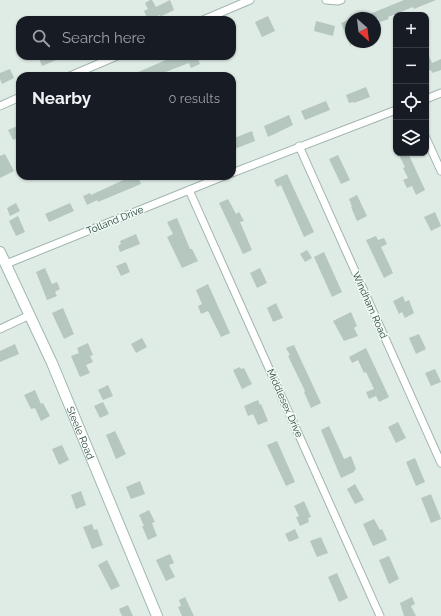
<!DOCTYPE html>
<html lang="en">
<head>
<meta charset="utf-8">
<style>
  :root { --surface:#171b24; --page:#242831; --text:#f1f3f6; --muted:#9ea1a6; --line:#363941 }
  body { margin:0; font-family:Raleway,sans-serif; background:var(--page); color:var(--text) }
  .controls { position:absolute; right:12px; top:12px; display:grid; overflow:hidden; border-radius:8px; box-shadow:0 1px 3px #0004 }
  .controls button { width:36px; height:36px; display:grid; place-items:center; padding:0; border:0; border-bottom:1px solid var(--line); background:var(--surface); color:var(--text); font:20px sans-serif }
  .compass { position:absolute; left:345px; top:12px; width:36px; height:36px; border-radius:50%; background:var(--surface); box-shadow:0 1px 3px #0004; rotate:152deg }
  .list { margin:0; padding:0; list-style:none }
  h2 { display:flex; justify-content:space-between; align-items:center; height:52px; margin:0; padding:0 16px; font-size:17px }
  h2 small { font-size:13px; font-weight:400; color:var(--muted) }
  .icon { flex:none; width:22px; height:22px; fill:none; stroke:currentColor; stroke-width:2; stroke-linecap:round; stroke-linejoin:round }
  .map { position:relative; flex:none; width:441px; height:616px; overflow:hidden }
  .search { position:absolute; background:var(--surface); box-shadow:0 1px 3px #0004; left:16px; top:16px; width:220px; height:44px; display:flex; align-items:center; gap:10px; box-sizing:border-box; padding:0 14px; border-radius:12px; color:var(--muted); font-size:15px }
  .panel { position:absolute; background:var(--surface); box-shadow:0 1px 3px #0004; left:16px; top:72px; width:220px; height:108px; border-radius:12px }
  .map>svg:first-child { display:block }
  .building { fill:#b5c7bf }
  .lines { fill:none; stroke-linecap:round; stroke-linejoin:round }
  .street-casing { stroke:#a2b4ad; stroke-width:9 }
  .secondary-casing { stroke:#9db9ae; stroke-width:12 }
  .street { stroke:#fff; stroke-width:7 }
  .secondary { stroke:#fff; stroke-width:10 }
  .labels { text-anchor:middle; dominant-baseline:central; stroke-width:3; stroke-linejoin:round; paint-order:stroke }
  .street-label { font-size:10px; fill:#1f3e34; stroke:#f0f8f4 }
</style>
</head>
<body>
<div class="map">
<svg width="441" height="616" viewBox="0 0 441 616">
  <rect width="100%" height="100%" fill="#dfece6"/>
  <!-- building -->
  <g class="building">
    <polygon points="150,0 152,0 156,7 170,0 174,10 160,17 160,15 148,20 144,11 148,9 145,3"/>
    <polygon points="404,0 436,0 414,9 413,7 388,17 389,19 380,22 378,18 360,18"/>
    <polygon points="268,16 275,31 262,37 255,22"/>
    <polygon points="351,19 351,47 341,23"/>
    <polygon points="316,21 335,26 333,36 314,31"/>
    <polygon points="426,49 432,63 441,59 441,70 432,73 431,70 426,72"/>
    <polygon points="38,56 66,56 42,66"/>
    <polygon points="175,56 203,56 198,59 200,64 191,68 189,63 155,76 129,76"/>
    <polygon points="10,69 14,78 2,84 0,79 0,73"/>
    <polygon points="366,87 370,97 354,103 353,102 349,103 346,95"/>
    <polygon points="326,101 330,110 305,120 301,111"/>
    <polygon points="289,115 293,125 268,137 264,126"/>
    <polygon points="20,125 20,137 13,140 8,130"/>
    <polygon points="252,131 255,141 232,150 232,139"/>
    <polygon points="398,153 408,153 425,190 416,195 412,186 407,188 403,180 408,178 403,168 405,167"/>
    <polygon points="5,154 14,171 0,178 0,156"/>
    <polygon points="338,155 350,180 341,184 329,159"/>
    <polygon points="287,174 314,232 304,237 281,185 277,187 274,180"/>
    <polygon points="132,176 138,176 141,184 98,202 97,200 87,205 83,196 90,193 91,195"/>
    <polygon points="357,195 367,216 357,221 351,207 352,207 349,199"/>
    <polygon points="228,199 236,214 239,212 244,221 240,222 252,250 243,254 219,203"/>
    <polygon points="16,203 20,211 10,216 7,208"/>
    <polygon points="70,203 74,211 49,222 45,214"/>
    <polygon points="435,212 441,226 431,231 424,217"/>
    <polygon points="18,216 25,232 16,236 9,221"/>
    <polygon points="177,218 190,249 192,249 198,261 182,268 167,237 173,234 167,222"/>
    <polygon points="136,234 140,244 120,252 118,246 121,244 120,241"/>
    <polygon points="376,236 378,240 384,238 387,244 381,247 393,273 384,278 366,240"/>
    <polygon points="307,250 312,258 305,262 300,254"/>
    <polygon points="324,252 342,292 332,297 314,257"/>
    <polygon points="126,262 130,272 121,276 116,266"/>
    <polygon points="45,268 52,284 57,282 60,289 55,292 57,296 47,300 36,272"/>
    <polygon points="260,268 267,283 257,288 250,273"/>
    <polygon points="208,284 230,333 221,337 208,311 201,314 198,306 202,304 196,290"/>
    <polygon points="403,296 405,302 409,300 414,313 405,318 402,312 399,314 393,301"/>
    <polygon points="276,303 283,318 273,322 267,308"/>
    <polygon points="63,308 74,334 64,339 52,313"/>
    <polygon points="351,312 357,326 354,328 358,336 344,341 333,321"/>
    <polygon points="419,334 426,349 416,354 409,338"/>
    <polygon points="142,338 147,347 136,353 131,344"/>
    <polygon points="88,343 93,355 90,356 93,362 86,365 90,373 80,377 71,356 79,353 77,348"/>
    <polygon points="15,344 19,354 0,362 0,351"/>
    <polygon points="294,345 321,403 311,408 304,392 305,391 288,356 290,355 286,348"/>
    <polygon points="366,348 389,397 379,402 376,396 369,399 366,392 374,389 366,372 364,373 358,360 352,363 349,357"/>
    <polygon points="240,367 241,369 244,368 252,384 242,389 233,370"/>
    <polygon points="435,369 441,382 431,386 425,373"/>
    <polygon points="108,385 113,396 103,400 98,390"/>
    <polygon points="35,390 41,404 43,403 50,416 41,421 35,408 31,409 24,395"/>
    <polygon points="258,400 260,405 261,404 268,421 258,425 253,414 248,416 244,406"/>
    <polygon points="103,402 109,414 100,418 94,406"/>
    <polygon points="398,422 406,438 396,443 388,427"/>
    <polygon points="329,426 344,459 351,456 356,469 354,471 354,472 341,478 321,430"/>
    <polygon points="115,431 126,454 116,459 106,435"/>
    <polygon points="277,441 295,482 286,486 267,445"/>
    <polygon points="62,445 69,460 59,465 52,449"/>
    <polygon points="415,458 425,482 416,486 406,462"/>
    <polygon points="140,481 145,494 131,499 126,487"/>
    <polygon points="355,484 364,500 355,504 347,489"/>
    <polygon points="81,491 86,505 76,509 71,495"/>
    <polygon points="431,494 441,519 431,523 421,498"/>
    <polygon points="304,501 311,517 308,518 309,522 300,526 296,517 299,516 294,506"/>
    <polygon points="149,510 155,522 152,523 157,536 148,540 142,526 144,526 139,515"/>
    <polygon points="374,519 380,530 382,529 387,540 373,546 363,524"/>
    <polygon points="92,524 94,530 97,529 103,545 92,549 83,527"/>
    <polygon points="295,529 299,538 289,542 285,534"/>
    <polygon points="321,537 328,553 317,557 310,541"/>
    <polygon points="170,554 174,563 169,565 175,577 166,581 156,560"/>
    <polygon points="389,556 399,579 389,584 379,560"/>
    <polygon points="107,560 120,586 111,590 98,565"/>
    <polygon points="337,573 348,598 339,602 328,577"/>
    <polygon points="185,597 194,616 182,616 178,607 181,606 179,600"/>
    <polygon points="412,597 415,604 411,606 416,616 404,616 400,603"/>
    <polygon points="128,605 133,616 122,616 119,609"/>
  </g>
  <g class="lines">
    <!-- street casing -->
    <g class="street-casing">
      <g id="street">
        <polyline points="326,0 338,1 341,0"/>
        <polyline points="203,20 250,0"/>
        <polyline points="70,76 117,56"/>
        <polyline points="426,99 441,93"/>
        <polyline points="0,106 20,97"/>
        <polyline points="426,138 441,171"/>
        <polyline points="299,146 441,463"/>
        <polyline points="232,173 396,110"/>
        <polyline points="189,190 380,616"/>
        <polyline points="6,264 224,176"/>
        <polyline points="0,329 30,315"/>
      </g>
    </g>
    <!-- secondary casing -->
    <g class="secondary-casing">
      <g id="secondary">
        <path id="s1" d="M0,252l52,111 105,253"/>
      </g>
    </g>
    <!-- street -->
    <use href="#street" class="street"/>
    <!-- secondary -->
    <use href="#secondary" class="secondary"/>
  </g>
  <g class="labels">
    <!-- street labels -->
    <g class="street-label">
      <text transform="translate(115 220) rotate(-22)">Tolland Drive</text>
      <text transform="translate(370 305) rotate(66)">Windham Road</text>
      <text transform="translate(285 403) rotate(66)">Middlesex Drive</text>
      <text stroke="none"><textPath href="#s1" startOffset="198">Steele Road</textPath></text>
    </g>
  </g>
</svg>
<div class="controls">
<button>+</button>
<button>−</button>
<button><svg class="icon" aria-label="locate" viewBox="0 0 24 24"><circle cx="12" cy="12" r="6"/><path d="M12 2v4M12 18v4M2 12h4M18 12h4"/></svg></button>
<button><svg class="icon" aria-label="layers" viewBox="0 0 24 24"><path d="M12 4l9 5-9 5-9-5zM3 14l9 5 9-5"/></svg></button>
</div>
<svg class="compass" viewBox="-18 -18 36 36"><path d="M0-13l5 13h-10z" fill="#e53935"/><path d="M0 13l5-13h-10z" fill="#9ea1a6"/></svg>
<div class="search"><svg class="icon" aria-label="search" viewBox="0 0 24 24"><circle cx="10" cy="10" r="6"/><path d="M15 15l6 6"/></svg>Search here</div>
<section class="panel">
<h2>Nearby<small>0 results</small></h2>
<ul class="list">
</ul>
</section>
</div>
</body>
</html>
